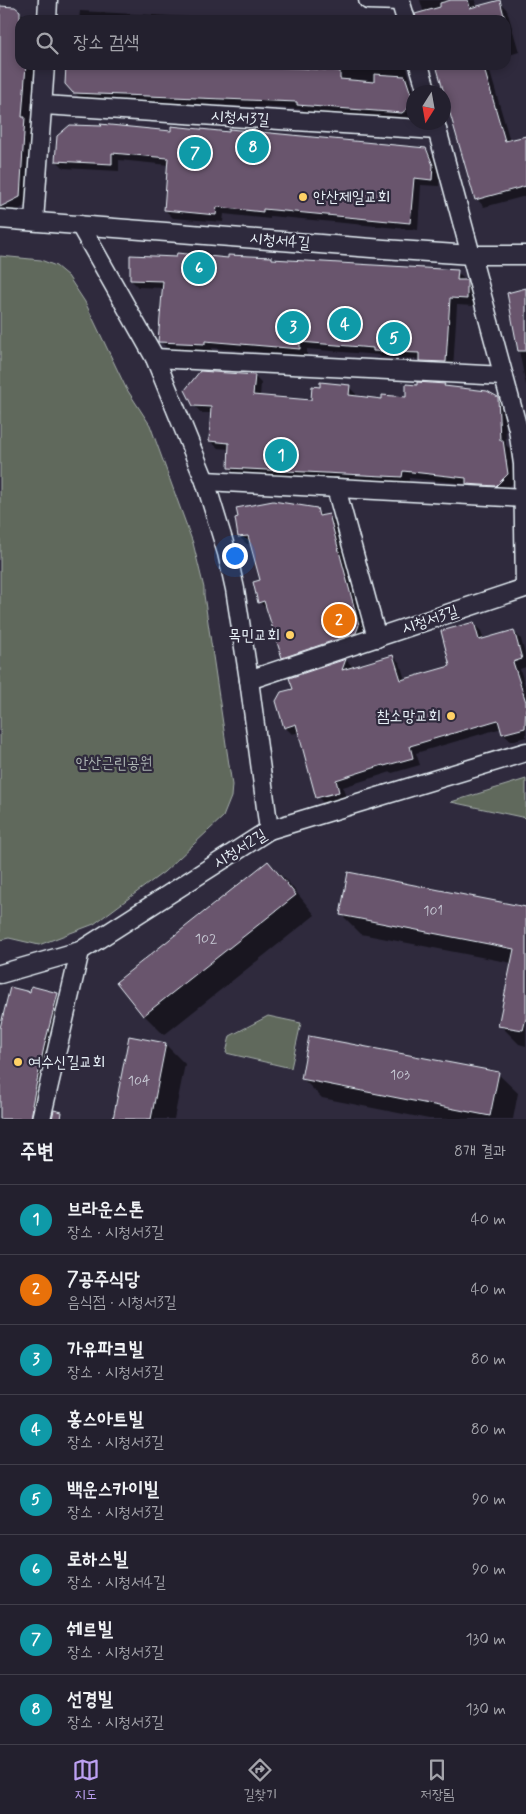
<!DOCTYPE html>
<html lang="ko">
<head>
<meta charset="utf-8">
<style>
  :root { --surface:#23202e; --page:#2b2836; --text:#f1f3f6; --muted:#a3a3aa; --line:#403e4a; --accent:#bca0f2 }
  body { margin:0; font-family:Mynerve,"Poor Story",sans-serif; background:var(--page); color:var(--text) }
  .compass { position:absolute; left:406px; top:85px; width:45px; height:45px; border-radius:50%; background:var(--surface); box-shadow:0 2px 8px #0003; rotate:191deg }
  .you { position:absolute; left:234px; top:555px; width:18px; height:18px; margin:-12px; border:4px solid #fff; border-radius:50%; background:#1a73e8; box-shadow:0 0 0 8px #1a73e833 }
  .badge { display:grid; place-items:center; width:32px; height:32px; border-radius:50%; background:var(--accent); color:#fff; font-size:16px; font-weight:700 }
  .pin { position:absolute; translate:-50% -50%; border:2px solid #fff; box-shadow:0 1px 5px #0006 }
  .list { margin:0; padding:0; list-style:none }
  h2 { display:flex; justify-content:space-between; align-items:center; height:65px; margin:0; padding:0 20px; font-size:21px }
  h2 small { font-size:16px; font-weight:400; color:var(--muted) }
  .list li { display:grid; grid-template-columns:32px 1fr auto; gap:15px; align-items:center; box-sizing:border-box; height:70px; padding:0 20px; border-top:1px solid var(--line) }
  .list b { display:block; font-size:19px; white-space:nowrap }
  .list p { margin:0; font-size:16px; white-space:nowrap; color:var(--muted) }
  .list em { font-size:16px; font-style:normal; color:var(--muted) }
  .icon { flex:none; width:28px; height:28px; fill:none; stroke:currentColor; stroke-width:2; stroke-linecap:round; stroke-linejoin:round }
  .map { position:relative; flex:none; width:526px; height:1119px; overflow:hidden }
  .search { position:absolute; background:var(--surface); box-shadow:0 2px 8px #0003; left:15px; right:15px; top:15px; height:55px; display:flex; align-items:center; gap:12px; box-sizing:border-box; padding:0 18px; border-radius:15px; color:var(--muted); font-size:19px }
  .sheet { height:625px; background:var(--surface) }
  nav { display:flex; justify-content:space-around; align-items:center; box-sizing:border-box; height:70px; border-top:1px solid var(--line); background:var(--surface); font-size:14px; color:var(--muted) }
  nav a { display:grid; justify-items:center; gap:2px }
  nav .on { color:var(--accent) }
  .map>svg:first-child { display:block }
  .green { fill:#61695c; stroke:#a4adaa }
  .shadow { fill:#0007 }
  .building { fill:#69556d; stroke:#e8f1f8 }
  .lines { fill:none; stroke-linecap:round; stroke-linejoin:round }
  .street-casing { stroke:#e8f1f8; stroke-width:21 }
  .street { stroke:#2f2a3d; stroke-width:18 }
  .poi-dot { fill:#ffd166; stroke:#2f2a3d; stroke-width:2 }
  .labels { text-anchor:middle; dominant-baseline:central; stroke-width:4.5; stroke-linejoin:round; paint-order:stroke }
  .number-label { font-size:14px; fill:#c8cad5 }
  .street-label { font-size:16px; fill:#e8f1f8; stroke:#2f2a3d }
  .poi-label { font-size:16px; fill:#e8f1f8; stroke:#2f2a3d; text-anchor:start }
  .park-label { font-size:16px; fill:#abb4b2; stroke:#2f2a3d }
</style>
</head>
<body>
<div class="map">
<svg width="526" height="1119" viewBox="0 0 526 1119">
  <rect width="100%" height="100%" fill="#2f2a3d"/>
  <filter id="ink" filterUnits="userSpaceOnUse"><feTurbulence type="fractalNoise" baseFrequency=".02" numOctaves="2"/><feDisplacementMap in="SourceGraphic" scale="10" xChannelSelector="R" yChannelSelector="G"/><feConvolveMatrix kernelMatrix="1 2 1 2 8 2 1 2 1" color-interpolation-filters="sRGB"/></filter>
  <g filter="url(#ink)">
    <!-- green -->
    <g class="green">
      <polygon points="0,256 41,260 56,266 68,276 85,302 126,388 150,425 193,543 204,588 204,595 232,785 231,797 223,817 164,872 94,924 39,945 9,938 0,940"/>
      <polygon points="526,779 526,818 451,802"/>
      <polygon points="268,1016 301,1023 291,1068 226,1053 230,1036"/>
    </g>
    <!-- shadow -->
    <g class="shadow">
      <polygon points="420,0 475,0 477,7 500,2 507,10 519,52 506,56 506,20 426,20"/>
      <polygon points="0,7 14,8 30,20 20,20 20,65 35,65 30,124 32,126 27,205 10,214 0,213"/>
      <polygon points="80,11 242,20 79,20"/>
      <polygon points="244,17 279,20 244,20"/>
      <polygon points="67,65 406,65 414,92 414,115 409,119 305,112 302,109 81,99 74,92"/>
      <polygon points="438,65 488,65 510,141 526,137 526,196 484,207 477,199"/>
      <polygon points="172,132 426,149 434,157 440,173 439,186 421,185 418,230 270,216 270,219 224,214 223,222 173,218 165,210 169,165 119,160 119,171 64,168 57,161"/>
      <polygon points="272,258 274,260 457,272 464,279 464,282 466,282 474,289 474,306 457,305 453,369 427,368 420,359 381,357 379,355 307,349 307,356 212,348 212,351 167,348 160,341 163,288 138,287 131,280 230,259"/>
      <polygon points="526,289 526,386 508,294"/>
      <polygon points="254,376 261,383 260,397 312,402 349,387 356,394 356,397 383,400 407,398 444,385 447,387 497,398 505,406 506,445 510,449 514,482 503,493 474,491 468,484 409,478 409,484 236,475 229,468 230,449 218,448 210,441 212,413 201,413 194,405"/>
      <polygon points="316,510 323,516 329,515 336,523 366,633 291,665 283,657 267,609 259,602 262,581 251,544 247,544 239,537"/>
      <polygon points="474,624 481,631 484,640 514,632 521,639 526,658 526,667 520,669 526,689 526,737 511,741 503,734 502,728 416,753 420,765 392,773 391,772 343,787 346,799 325,805 318,797 300,732 292,734 285,727 294,690 291,679 346,660 354,668 393,656 400,663 405,680 452,667"/>
      <polygon points="268,862 288,882 315,915 164,1035 144,1015 118,982"/>
      <polygon points="526,908 526,1046 519,1044 500,1025 512,963 361,934 341,914"/>
      <polygon points="31,994 57,994 65,1002 38,1119 0,1119 0,1033"/>
      <polygon points="165,1044 185,1064 174,1119 114,1119"/>
      <polygon points="498,1074 518,1093 513,1119 429,1119 322,1098 302,1078"/>
    </g>
    <!-- building -->
    <g class="building">
      <polygon points="451,0 468,0 470,8 500,0 505,20 416,20 415,14 440,7 440,3"/>
      <polygon points="0,6 15,7 20,11 20,65 26,65 22,117 25,117 20,197 0,207"/>
      <polygon points="66,65 187,65 299,68 340,71 340,79 374,82 374,74 405,76 414,103 402,113 297,105 297,102 73,93 65,84"/>
      <polygon points="436,65 483,65 505,141 526,136 526,186 475,200"/>
      <polygon points="100,124 171,131 171,126 229,132 229,129 426,148 433,165 432,180 414,178 410,223 263,209 263,212 217,207 216,215 164,210 168,158 112,153 112,164 55,161 57,136 70,125 102,126"/>
      <polygon points="177,253 228,258 228,255 272,257 272,259 458,270 457,280 467,280 467,299 450,298 446,362 419,361 419,353 373,351 373,348 300,342 300,349 205,341 205,344 158,342 163,281 130,280 130,255 176,257"/>
      <polygon points="526,288 526,351 518,351 507,293"/>
      <polygon points="200,371 255,375 253,395 311,400 312,386 320,387 320,382 350,385 349,395 382,399 382,395 406,397 406,384 417,385 417,382 445,384 444,386 487,391 498,397 500,440 503,440 508,474 496,486 466,484 466,478 403,471 402,477 228,468 229,443 209,441 211,407 193,406 185,390"/>
      <polygon points="273,501 317,508 319,516 329,514 359,625 356,633 282,658 264,601 258,603 253,582 260,580 248,536 238,537 235,518 238,517 236,508"/>
      <polygon points="474,622 479,640 514,630 522,659 513,662 526,702 525,728 502,734 498,720 410,746 413,758 384,766 383,765 336,780 339,792 316,798 296,724 284,728 276,701 281,692 293,689 289,678 346,659 342,670 393,655 401,680 450,666 441,631"/>
      <polygon points="268,861 296,895 143,1016 116,982"/>
      <polygon points="348,872 526,907 526,1018 523,1030 498,1026 514,949 340,915"/>
      <polygon points="31,986 58,993 44,1047 32,1105 33,1106 31,1119 0,1119 0,1028 10,987 30,992"/>
      <polygon points="129,1036 166,1043 151,1119 113,1119"/>
      <polygon points="309,1036 499,1072 490,1116 301,1079"/>
      <polygon points="54,1110 62,1112 61,1119 52,1119"/>
    </g>
    <g class="lines">
      <!-- street casing -->
      <g class="street-casing">
        <g id="street">
          <polyline points="368,0 401,1"/>
          <polyline points="400,0 406,20"/>
          <polyline points="47,20 48,0"/>
          <polyline points="419,65 427,92"/>
          <polyline points="44,105 437,130"/>
          <polyline points="0,219 384,249 471,255 526,255"/>
          <polyline points="34,221 45,65"/>
          <polyline points="80,225 155,358 205,481 227,553 235,589 249,680 269,830"/>
          <polyline points="155,358 504,376"/>
          <polyline points="205,481 524,498"/>
          <polyline points="336,488 377,638"/>
          <polyline points="249,680 525,588 523,464 518,429 435,122"/>
          <polyline points="0,974 80,951 269,830 526,752"/>
          <polyline points="41,1119 80,951"/>
        </g>
      </g>
      <!-- street -->
      <use href="#street" class="street"/>
    </g>
  </g>
  <!-- markers -->
  <g class="poi-dot">
    <circle cx="303" cy="197" r="5"/>
    <circle cx="290" cy="635" r="5"/>
    <circle cx="451" cy="716" r="5"/>
    <circle cx="18" cy="1062" r="5"/>
  </g>
  <g class="labels">
    <!-- number labels -->
    <g class="number-label">
      <text x="433" y="911">101</text>
      <text x="206" y="939">102</text>
      <text x="400" y="1075">103</text>
      <text x="139" y="1081">104</text>
    </g>
    <!-- street labels -->
    <g class="street-label">
      <text transform="translate(240 118) rotate(4)">시청서3길</text>
      <text transform="translate(280 241) rotate(5)">시청서4길</text>
      <text transform="translate(430 620) rotate(-19)">시청서3길</text>
      <text transform="translate(240 849) rotate(-32)">시청서2길</text>
    </g>
    <!-- poi labels -->
    <g class="poi-label">
      <text x="313" y="197">안산제일교회</text>
      <text x="280" y="635" text-anchor="end">목민교회</text>
      <text x="441" y="716" text-anchor="end">참소망교회</text>
      <text x="28" y="1062">여수신길교회</text>
    </g>
    <!-- park labels -->
    <g class="park-label">
      <text x="114" y="763">안산근린공원</text>
    </g>
  </g>
</svg>
<svg class="compass" viewBox="-18 -18 36 36"><path d="M0-13l5 13h-10z" fill="#e53935"/><path d="M0 13l5-13h-10z" fill="#a3a3aa"/></svg>
<div class="you"></div>
<div class="pin badge" style="left:281px;top:455px;background:#0f9aa8">1</div>
<div class="pin badge" style="left:339px;top:620px;background:#e8710a">2</div>
<div class="pin badge" style="left:293px;top:327px;background:#0f9aa8">3</div>
<div class="pin badge" style="left:345px;top:324px;background:#0f9aa8">4</div>
<div class="pin badge" style="left:394px;top:338px;background:#0f9aa8">5</div>
<div class="pin badge" style="left:199px;top:268px;background:#0f9aa8">6</div>
<div class="pin badge" style="left:195px;top:153px;background:#0f9aa8">7</div>
<div class="pin badge" style="left:253px;top:147px;background:#0f9aa8">8</div>
<div class="search"><svg class="icon" aria-label="search" viewBox="0 0 24 24"><circle cx="10" cy="10" r="6"/><path d="M15 15l6 6"/></svg>장소 검색</div>
</div>
<section class="sheet">
<h2>주변<small>8개 결과</small></h2>
<ul class="list">
<li><span class="badge" style="background:#0f9aa8">1</span><div><b>브라운스톤</b><p>장소 · 시청서3길</p></div><em>40 m</em></li>
<li><span class="badge" style="background:#e8710a">2</span><div><b>7공주식당</b><p>음식점 · 시청서3길</p></div><em>40 m</em></li>
<li><span class="badge" style="background:#0f9aa8">3</span><div><b>가유파크빌</b><p>장소 · 시청서3길</p></div><em>80 m</em></li>
<li><span class="badge" style="background:#0f9aa8">4</span><div><b>홍스아트빌</b><p>장소 · 시청서3길</p></div><em>80 m</em></li>
<li><span class="badge" style="background:#0f9aa8">5</span><div><b>백운스카이빌</b><p>장소 · 시청서3길</p></div><em>90 m</em></li>
<li><span class="badge" style="background:#0f9aa8">6</span><div><b>로하스빌</b><p>장소 · 시청서4길</p></div><em>90 m</em></li>
<li><span class="badge" style="background:#0f9aa8">7</span><div><b>쉐르빌</b><p>장소 · 시청서3길</p></div><em>130 m</em></li>
<li><span class="badge" style="background:#0f9aa8">8</span><div><b>선경빌</b><p>장소 · 시청서3길</p></div><em>130 m</em></li>
</ul>
</section>
<nav>
<a class="on"><svg class="icon" aria-label="map" viewBox="0 0 24 24"><path d="M3 6l6-2 6 2 6-2v14l-6 2-6-2-6 2zM9 4v14M15 6v14"/></svg>지도</a>
<a><svg class="icon" aria-label="directions" viewBox="0 0 24 24"><path d="M12 3l9 9-9 9-9-9zM9 14v-3h6M13 9l2 2-2 2"/></svg>길찾기</a>
<a><svg class="icon" aria-label="saved" viewBox="0 0 24 24"><path d="M7 4h10v16l-5-4-5 4z"/></svg>저장됨</a>
</nav>
</body>
</html>
